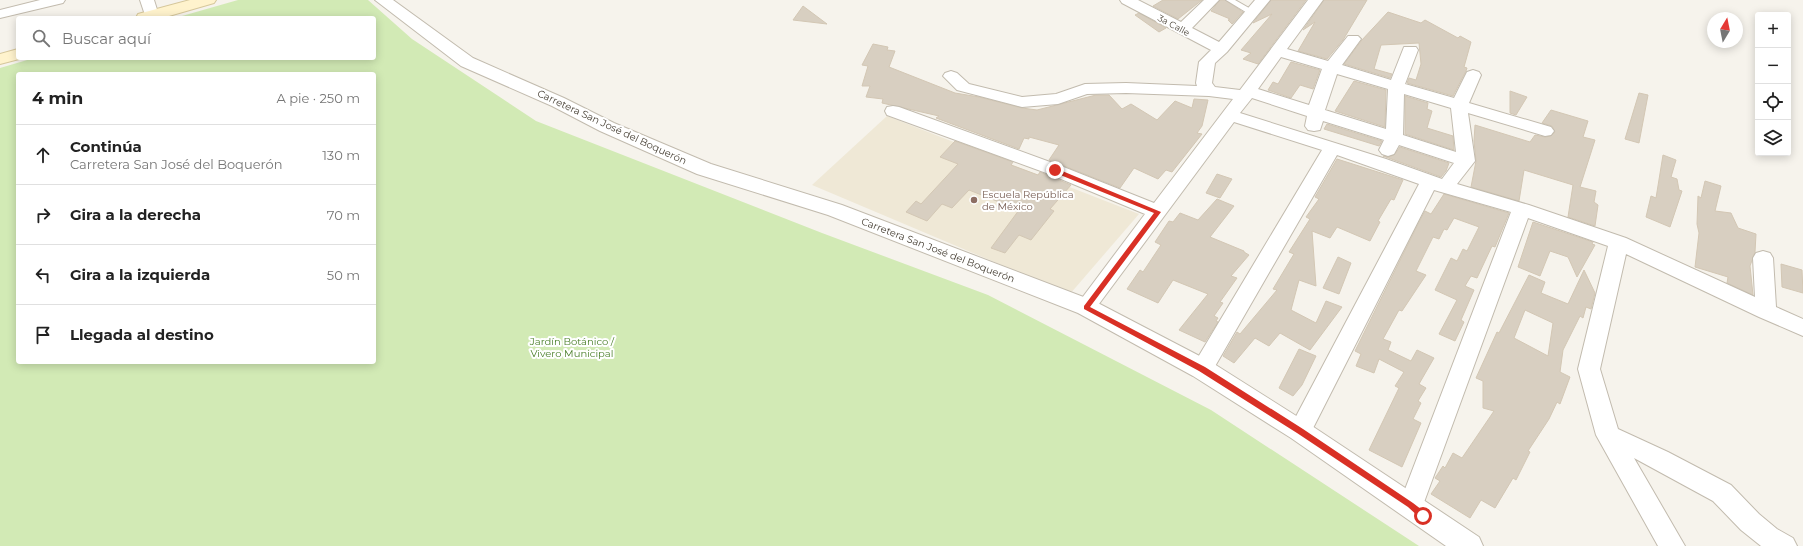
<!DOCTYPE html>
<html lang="es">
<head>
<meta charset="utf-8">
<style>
  :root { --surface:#fff; --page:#f2f2f2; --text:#222; --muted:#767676; --line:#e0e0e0 }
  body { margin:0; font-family:Montserrat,sans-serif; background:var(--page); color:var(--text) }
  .controls { position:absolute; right:12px; top:12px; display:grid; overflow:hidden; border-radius:4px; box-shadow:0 2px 10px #0003 }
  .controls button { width:36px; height:36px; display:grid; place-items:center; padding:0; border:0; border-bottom:1px solid var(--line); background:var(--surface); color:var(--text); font:20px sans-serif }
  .compass { position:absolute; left:1707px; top:12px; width:36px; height:36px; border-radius:50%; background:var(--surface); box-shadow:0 2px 10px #0003; rotate:10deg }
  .stop { position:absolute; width:12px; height:12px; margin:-9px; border:3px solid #d93025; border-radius:50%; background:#fff }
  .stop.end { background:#d93025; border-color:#fff; box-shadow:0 1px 4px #0008 }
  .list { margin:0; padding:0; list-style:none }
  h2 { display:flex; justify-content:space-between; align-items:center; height:52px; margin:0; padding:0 16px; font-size:17px }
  h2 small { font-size:13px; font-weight:400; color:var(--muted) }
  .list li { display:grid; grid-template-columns:26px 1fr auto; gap:12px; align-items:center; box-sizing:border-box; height:60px; padding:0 16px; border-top:1px solid var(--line) }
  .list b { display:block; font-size:15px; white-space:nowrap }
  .list p { margin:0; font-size:13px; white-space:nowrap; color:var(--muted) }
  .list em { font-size:13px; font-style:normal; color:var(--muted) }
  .icon { flex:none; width:22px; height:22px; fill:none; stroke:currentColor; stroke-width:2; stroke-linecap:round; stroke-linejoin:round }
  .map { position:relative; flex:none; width:1803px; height:546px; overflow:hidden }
  .search { position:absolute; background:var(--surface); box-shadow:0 2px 10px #0003; left:16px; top:16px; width:360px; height:44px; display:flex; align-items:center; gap:10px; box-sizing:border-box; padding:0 14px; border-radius:4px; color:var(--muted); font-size:15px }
  .panel { position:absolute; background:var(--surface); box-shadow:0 2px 10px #0003; left:16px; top:72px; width:360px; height:292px; border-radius:4px }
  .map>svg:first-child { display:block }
  .education { fill:#efe8d6 }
  .green { fill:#d2eab5; fill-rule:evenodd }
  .building { fill:#d8cfc1; stroke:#d3c7b4; fill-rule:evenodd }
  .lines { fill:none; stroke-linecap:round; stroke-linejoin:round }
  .service-casing { stroke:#c2bbae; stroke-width:2 }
  .minor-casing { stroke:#c2bbae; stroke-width:2 }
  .tertiary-casing { stroke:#c2bbae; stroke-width:2 }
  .secondary-casing { stroke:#d6c79b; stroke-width:2 }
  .service { fill:#fff; fill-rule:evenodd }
  .minor { fill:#fff; fill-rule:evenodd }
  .tertiary { fill:#fff; fill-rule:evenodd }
  .secondary { fill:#fff3cd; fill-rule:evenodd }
  .route { fill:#d93025 }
  .education-dot { fill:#8d6e63; stroke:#fff; stroke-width:1.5 }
  .labels { text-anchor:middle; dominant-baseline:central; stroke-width:4; stroke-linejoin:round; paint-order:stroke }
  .far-street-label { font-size:9px; fill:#4b4439; stroke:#fff }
  .street-label { font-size:10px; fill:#4b4439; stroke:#fff }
  .education-label { font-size:10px; fill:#785e54; stroke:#fff; text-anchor:start }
  .park-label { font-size:10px; fill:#4a7f2a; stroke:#fff }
</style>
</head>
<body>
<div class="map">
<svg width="1803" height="546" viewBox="0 0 1803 546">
  <rect width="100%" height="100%" fill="#f6f3ec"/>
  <!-- education -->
  <polygon class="education" points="887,116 1139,214 1070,294 812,185"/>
  <!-- green -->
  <path class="green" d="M238,0h130l44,39 124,82 286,112 166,62 223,115 208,136h-1419v-478l34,-10h340v-40h-199zM18,74h356v288h-356z"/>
  <!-- building -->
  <g class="building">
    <polygon points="1163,0 1202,0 1178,19 1153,6"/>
    <polygon points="1220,0 1225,0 1243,12 1232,24 1228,20 1230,19 1211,11"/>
    <polygon points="1271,0 1306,0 1258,64 1243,59 1251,53 1241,50 1272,14 1253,23"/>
    <polygon points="1324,0 1367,0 1343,40 1327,59 1298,51 1315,22 1303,30"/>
    <polygon points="803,6 827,24 793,20"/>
    <polygon points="1388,12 1421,23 1425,20 1458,38 1460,36 1471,42 1464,67 1467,68 1466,71 1453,96 1407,83 1409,78 1416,80 1421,64 1419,43 1381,45 1374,69 1392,74 1390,78 1344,64 1361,41"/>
    <polygon points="1139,13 1166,28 1159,32 1135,15"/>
    <polygon points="873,44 888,47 887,50 895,51 889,67 955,93 979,97 1022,108 1037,110 1096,95 1109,95 1122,109 1131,104 1157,120 1175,101 1192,108 1194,99 1208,100 1202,126 1197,133 1202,134 1172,172 1166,170 1158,179 1134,168 1120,188 1049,160 1059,145 1029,137 1029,139 1024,138 1019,149 936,118 939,116 882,103 883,99 866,97 870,86 862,86 868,66 862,65"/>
    <polygon points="1291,62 1320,70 1313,89 1300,85 1291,98 1268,90 1273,82 1278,84"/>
    <polygon points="1354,81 1386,90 1385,127 1335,111"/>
    <polygon points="1510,91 1527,97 1516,115 1510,113"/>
    <polygon points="1639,93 1648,95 1639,143 1625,139"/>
    <polygon points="1405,96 1428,103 1427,109 1432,111 1427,128 1453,136 1454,150 1405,134"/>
    <polygon points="1551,110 1588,121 1583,137 1595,140 1580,187 1596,191 1594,202 1598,205 1595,226 1568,217 1573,185 1524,170 1519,201 1471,187 1476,161 1474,141 1475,125 1530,142 1535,135 1545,137 1551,136 1555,132 1552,126 1542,123"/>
    <polygon points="1327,124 1382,141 1379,146 1324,129"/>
    <polygon points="955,141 1013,162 1011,165 1038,175 1040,172 1071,185 1050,209 1054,211 1031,240 1019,235 1005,253 991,248 1019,210 969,190 952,208 942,204 927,221 906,212 916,201 921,204 958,164 940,157"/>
    <polygon points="1400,147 1449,163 1446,171 1441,177 1383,156 1388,157 1394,155"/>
    <polygon points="1663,155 1676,160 1671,177 1677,179 1679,190 1682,191 1670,227 1646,217 1651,196 1656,198"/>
    <polygon points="1337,159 1403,180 1394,200 1391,199 1378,221 1380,222 1370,241 1337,227 1330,238 1312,231 1316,286 1299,280 1291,310 1316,323 1326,301 1342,307 1310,350 1280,333 1269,346 1255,338 1234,363 1223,356 1237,332 1240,334 1277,290 1273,289 1294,254 1289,252 1310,219 1306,217 1319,199 1315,197"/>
    <polygon points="1217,174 1232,179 1220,198 1206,193"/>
    <polygon points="1705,181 1721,186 1715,211 1731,213 1738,228 1756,234 1755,252 1750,266 1753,295 1727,283 1728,277 1695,267 1699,233 1697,224 1698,196 1701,198"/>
    <polygon points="1444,194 1509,213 1495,247 1492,246 1477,278 1471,276 1465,286 1474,290 1461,320 1464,322 1455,341 1439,334 1457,300 1435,290 1451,258 1457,261 1463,249 1467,251 1479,227 1454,218 1447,230 1444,229 1439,239 1433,237 1416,271 1426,275 1402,311 1399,310 1383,339 1391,342 1388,350 1411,361 1417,350 1434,358 1419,384 1426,388 1418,401 1421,403 1413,419 1421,423 1402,467 1369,450 1399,388 1395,386 1404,372 1379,359 1374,373 1356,366 1361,354 1355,351 1420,220 1425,211 1431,214"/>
    <polygon points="1217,199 1234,206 1210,237 1244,251 1244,252 1249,255 1231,276 1237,278 1220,302 1223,303 1214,316 1218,318 1216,321 1218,322 1205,342 1179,330 1208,294 1173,280 1158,303 1127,289 1140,270 1143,272 1161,245 1155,242 1169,221 1173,222 1180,213 1198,220"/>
    <polygon points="1533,222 1593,242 1592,244 1595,245 1577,277 1568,257 1550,251 1540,276 1518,267"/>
    <polygon points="1338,257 1351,263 1339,294 1323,288"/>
    <polygon points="1781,264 1802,270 1803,293 1782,287"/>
    <path d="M1584,270l11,23 -4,16 -5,-2 -3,11 -3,-2 -17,34 -3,22 10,5 -10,27 -3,-2 -8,17 -21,32 2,1 -14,28 -3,-2 -18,30 -14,-8 -11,18 -39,-24 9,-13 -5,-3 8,-12 2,2 8,-15 9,5 32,-47 -11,-3v-27l-7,-3 21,-46 2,1 30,-58 16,7 -4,11 27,11zM1525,310l28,13 -5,33 -34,-18z"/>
    <polygon points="1299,349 1316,356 1302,385 1293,396 1279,388"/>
  </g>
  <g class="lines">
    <!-- service casing -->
    <g class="service-casing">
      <polygon id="service" points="1226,0 1235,0 1256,12 1252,14 1249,14"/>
    </g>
    <!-- minor casing -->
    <g class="minor-casing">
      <g id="minor">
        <polygon points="40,0 65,0 63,3 0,18 0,10"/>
        <polygon points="140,0 154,0 159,16 158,18 146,18"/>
        <path d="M1120,0h18l43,22 23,-22h15l-27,28 27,14 36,-42h15l-43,52 -12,11 -3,20 3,4 25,3 68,-90h15l-36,49 41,12 20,-25h10l3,3 -19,26 49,15 13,-33h12l2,3 -13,34 49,14 13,-26 6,-2 6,2 2,3 -12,28 82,24 3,4 -3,4 -6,1 -77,-23 7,48 -18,23 72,21 97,33 129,59 -2,-39 3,-5 7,-2 7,2 3,5 3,49 27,12v17l-44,-19 -133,-63 -26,115 18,60 50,23 63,33 28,29 18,15 16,9 4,8h-36l-20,-16 -28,-29 -79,-43 51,88h-27l-62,-111 -18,-66 30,-123 -80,-28 -105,287 -3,8 -9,3 -9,-3 -3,-8 112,-293 -77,-22 -126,248 -8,3 -8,-3 -4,-7 4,-7 127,-240 -82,-29 -127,220 -8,3 -8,-3 -3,-6 131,-219 -88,-28 -141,190 -7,3 -7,-3 -3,-5 3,-5 66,-88 -96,-40 -162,-59 -2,-4 2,-4 6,-1 6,1 162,59 93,37 79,-104 -24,-3 -83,-3 -39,1 -29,10 -36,3 -65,-17 -14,-14 2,-3 6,-2 6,2 12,11 53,13 34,-3 29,-10 41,-1 71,3 -1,-3 3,-21 12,-12 -89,-47zM1281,57l41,12 -13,36 -51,-16zM1337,74l51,15 -2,40 -61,-19zM1404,94l47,14 5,44 -53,-17zM1252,98l55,18 -2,10 3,4 6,1 6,-1 3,-9 61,19 -5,10 3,4 6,2 6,-2 5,-9 55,18 -12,16 -56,-20 -146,-46z"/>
      </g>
    </g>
    <!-- tertiary casing -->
    <g class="tertiary-casing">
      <polygon id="tertiary" points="375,0 393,0 473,58 564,98 614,123 711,164 842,205 1094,301 1211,362 1309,424 1479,537 1483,546 1446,546 1291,438 1193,376 1078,313 828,215 697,174 600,131 552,106 461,66"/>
    </g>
    <!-- secondary casing -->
    <g class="secondary-casing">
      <g id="secondary">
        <polygon points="190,0 216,0 214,3 162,18 136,18 138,14"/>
        <polygon points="18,49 18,58 23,58 0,64 0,54"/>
      </g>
    </g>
    <!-- service -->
    <use href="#service" class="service"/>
    <!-- minor -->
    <use href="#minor" class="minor"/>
    <!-- tertiary -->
    <use href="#tertiary" class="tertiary"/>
    <!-- secondary -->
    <use href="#secondary" class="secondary"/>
  </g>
  <!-- route -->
  <polygon class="route" points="1055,168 1161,212 1090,307 1205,367 1303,429 1413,503 1426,513 1426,518 1420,518 1408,507 1297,433 1199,371 1084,309 1084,306 1154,213 1053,172 1052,170"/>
  <!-- markers -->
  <circle class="education-dot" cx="974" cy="200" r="4"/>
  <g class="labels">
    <!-- far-street labels -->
    <g class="far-street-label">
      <text transform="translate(1174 25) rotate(28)">3a Calle</text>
    </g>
    <!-- street labels -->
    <g class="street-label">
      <text transform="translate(612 127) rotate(25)">Carretera San José del Boquerón</text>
      <text transform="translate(938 250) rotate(21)">Carretera San José del Boquerón</text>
    </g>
    <!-- education labels -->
    <g class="education-label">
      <text x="982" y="194">Escuela República<tspan x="982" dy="12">de México</tspan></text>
    </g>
    <!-- park labels -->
    <g class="park-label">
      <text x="572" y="341">Jardín Botánico /<tspan x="572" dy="12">Vivero Municipal</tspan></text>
    </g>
  </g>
</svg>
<div class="controls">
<button>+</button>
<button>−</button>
<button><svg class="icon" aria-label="locate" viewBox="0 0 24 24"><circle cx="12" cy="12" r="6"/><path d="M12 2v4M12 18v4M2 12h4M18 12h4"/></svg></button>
<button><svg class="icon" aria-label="layers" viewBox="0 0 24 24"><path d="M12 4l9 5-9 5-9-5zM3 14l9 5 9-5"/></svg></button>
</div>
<svg class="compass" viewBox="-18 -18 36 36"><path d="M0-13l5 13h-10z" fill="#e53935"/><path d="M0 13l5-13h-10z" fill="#767676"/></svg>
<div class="stop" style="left:1423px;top:516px"></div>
<div class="stop end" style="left:1055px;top:170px"></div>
<div class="search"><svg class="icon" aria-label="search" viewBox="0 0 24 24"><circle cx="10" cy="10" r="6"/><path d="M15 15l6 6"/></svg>Buscar aquí</div>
<section class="panel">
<h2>4 min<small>A pie · 250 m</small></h2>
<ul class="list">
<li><svg class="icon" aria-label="ahead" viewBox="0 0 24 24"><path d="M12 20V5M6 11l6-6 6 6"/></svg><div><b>Continúa</b><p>Carretera San José del Boquerón</p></div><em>130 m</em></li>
<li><svg class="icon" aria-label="right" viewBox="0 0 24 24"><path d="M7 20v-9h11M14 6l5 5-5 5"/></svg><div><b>Gira a la derecha</b></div><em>70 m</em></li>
<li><svg class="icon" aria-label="left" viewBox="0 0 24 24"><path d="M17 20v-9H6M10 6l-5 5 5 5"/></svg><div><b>Gira a la izquierda</b></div><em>50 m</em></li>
<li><svg class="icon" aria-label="arrive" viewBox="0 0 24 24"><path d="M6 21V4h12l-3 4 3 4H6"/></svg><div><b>Llegada al destino</b></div></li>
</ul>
</section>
</div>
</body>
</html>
